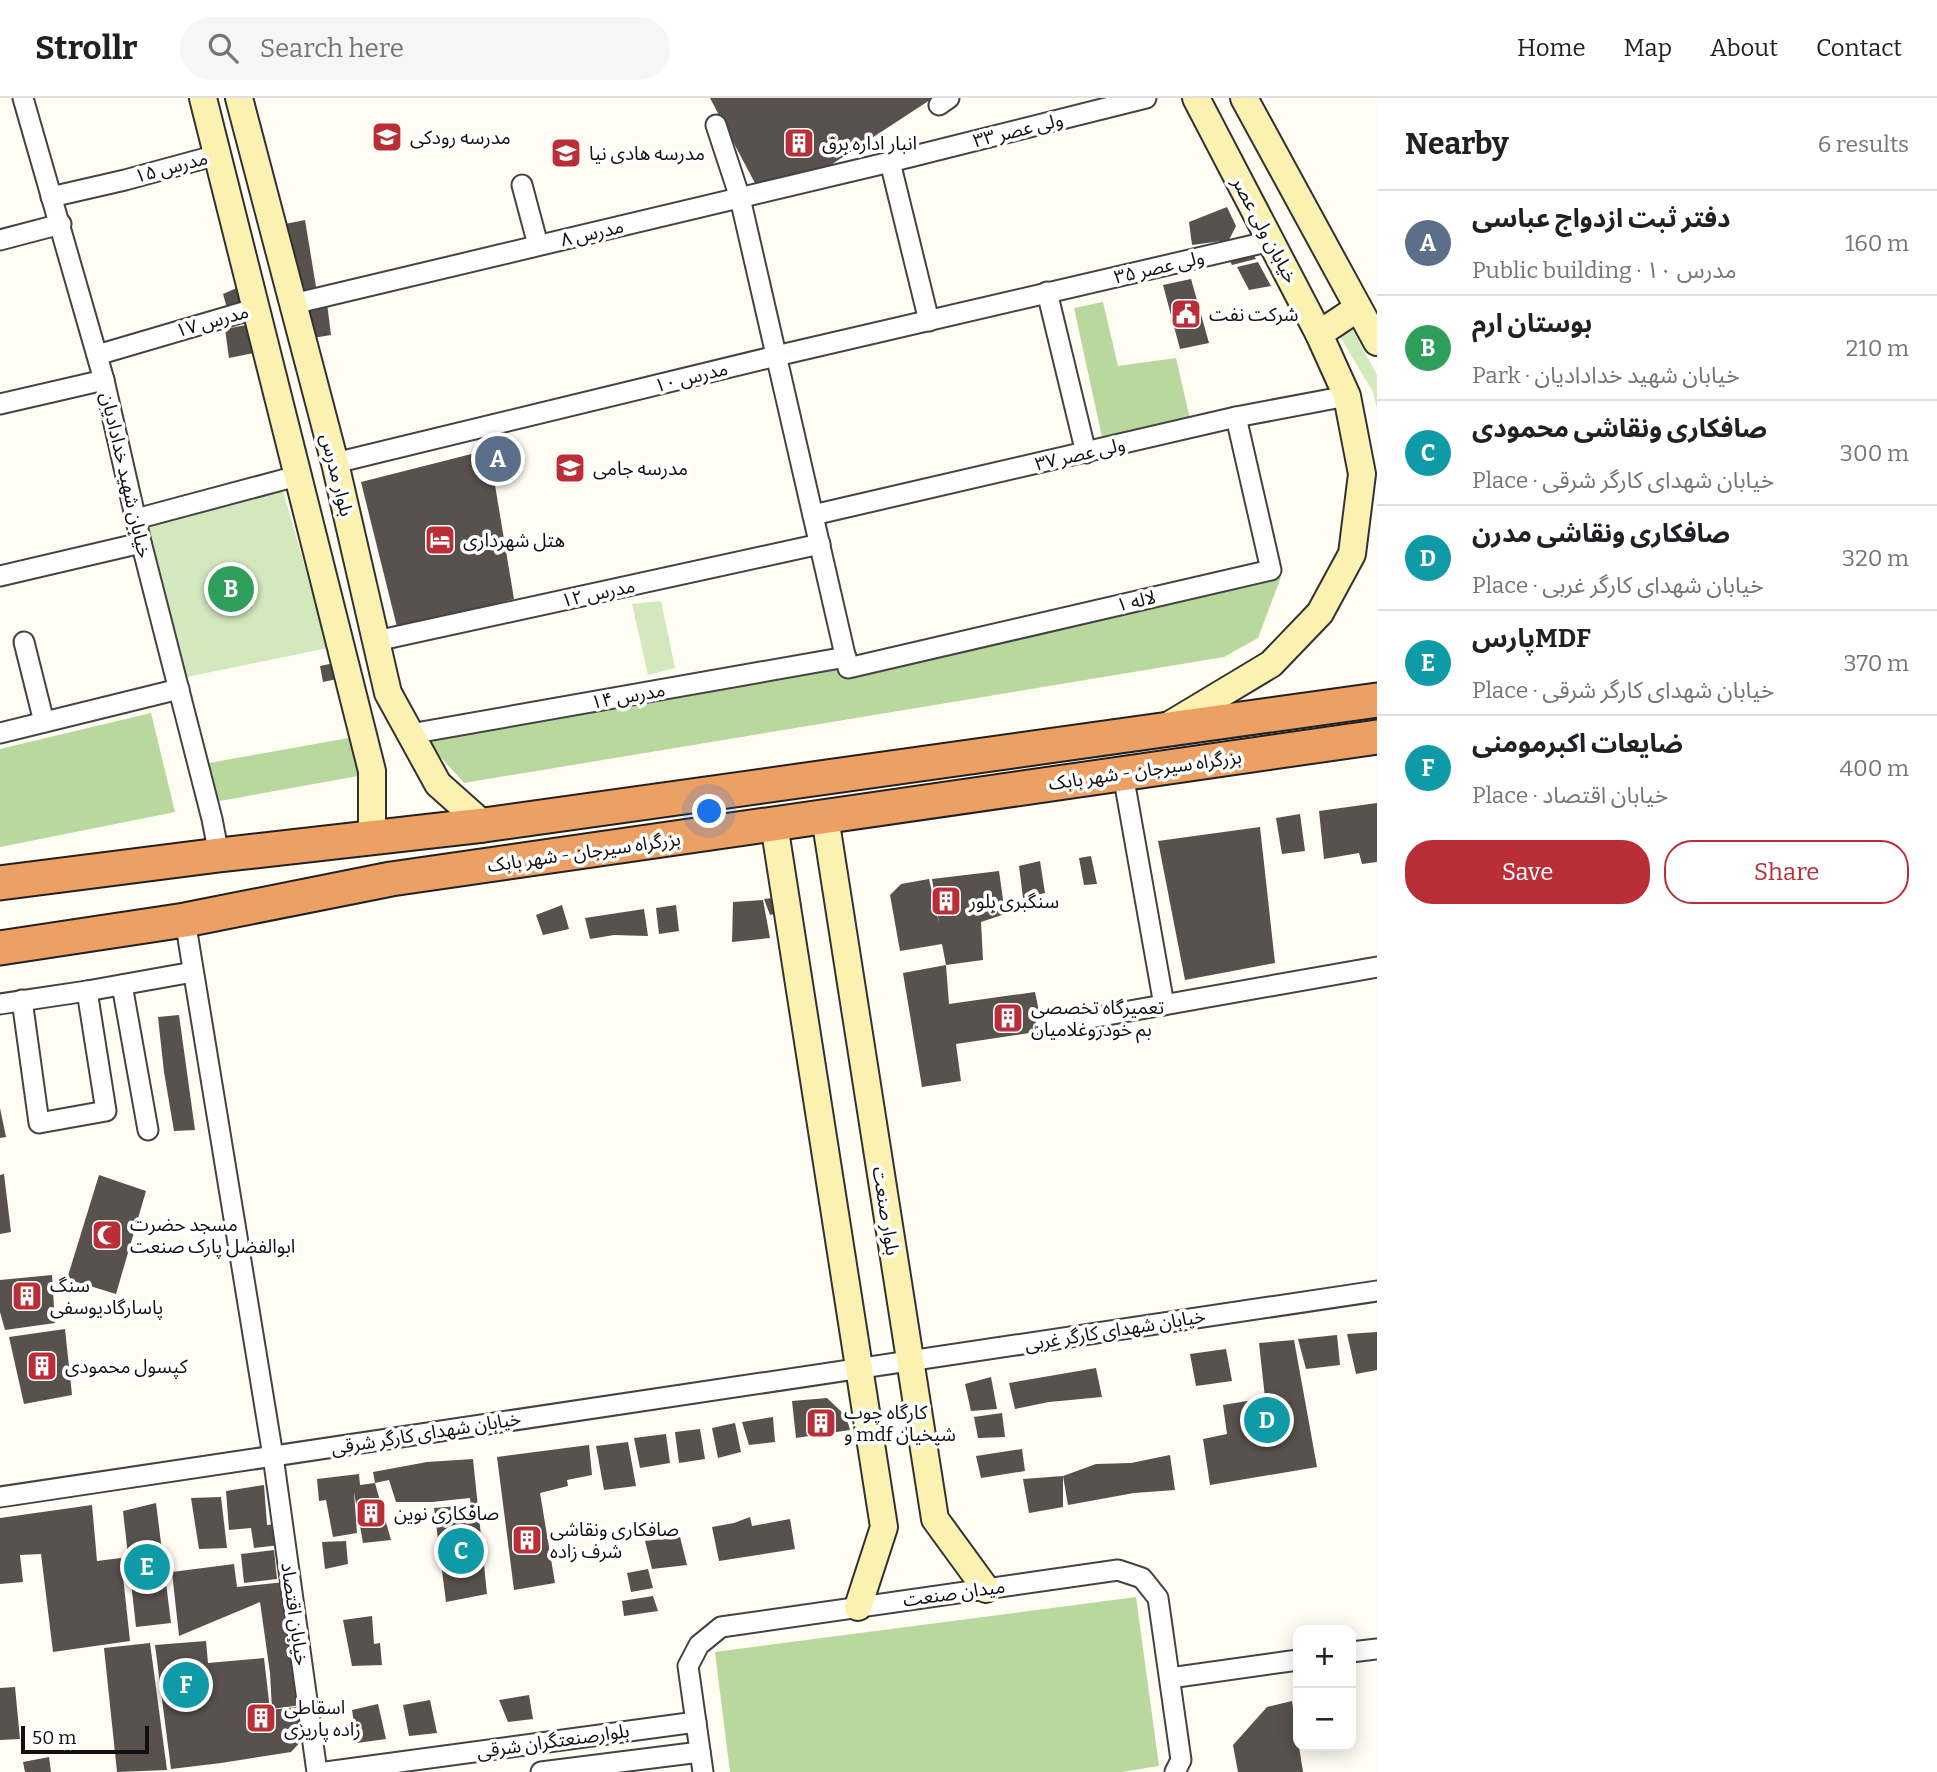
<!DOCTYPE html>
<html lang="en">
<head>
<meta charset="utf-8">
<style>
  :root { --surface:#fff; --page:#f6f6f6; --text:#202124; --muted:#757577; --line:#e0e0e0; --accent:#ba2e37 }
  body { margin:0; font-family:Bitter,"Noto Sans Arabic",serif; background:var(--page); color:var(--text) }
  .controls { position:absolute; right:21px; bottom:21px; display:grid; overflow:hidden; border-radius:14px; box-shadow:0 4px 18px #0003 }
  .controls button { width:63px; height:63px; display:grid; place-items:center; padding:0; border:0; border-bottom:2px solid var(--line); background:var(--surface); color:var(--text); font:35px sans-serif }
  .scale { position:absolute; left:21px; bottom:18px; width:128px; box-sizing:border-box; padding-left:7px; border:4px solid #101010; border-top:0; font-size:19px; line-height:24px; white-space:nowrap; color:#101010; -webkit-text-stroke:5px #fff; paint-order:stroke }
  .you { position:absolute; left:710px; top:714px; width:24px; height:24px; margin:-18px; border:5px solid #fff; border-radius:50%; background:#1a73e8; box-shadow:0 0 0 10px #1a73e833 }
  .badge { display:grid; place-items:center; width:46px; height:46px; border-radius:50%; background:var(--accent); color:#fff; font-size:23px; font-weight:700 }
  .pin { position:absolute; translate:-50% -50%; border:4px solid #fff; box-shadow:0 2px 7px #0006 }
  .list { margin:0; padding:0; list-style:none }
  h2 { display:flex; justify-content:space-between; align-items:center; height:91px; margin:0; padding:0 28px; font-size:30px }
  h2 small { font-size:23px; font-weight:400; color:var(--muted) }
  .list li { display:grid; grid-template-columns:46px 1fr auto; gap:21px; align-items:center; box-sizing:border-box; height:105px; padding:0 28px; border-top:2px solid var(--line) }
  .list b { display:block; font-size:26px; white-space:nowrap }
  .list p { margin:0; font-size:23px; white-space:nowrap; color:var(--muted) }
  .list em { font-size:23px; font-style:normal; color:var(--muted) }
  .actions { display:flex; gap:14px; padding:21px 28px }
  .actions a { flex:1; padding:16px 0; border:2px solid var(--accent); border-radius:28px; text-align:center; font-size:24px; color:var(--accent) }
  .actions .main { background:var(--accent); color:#fff }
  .icon { flex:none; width:38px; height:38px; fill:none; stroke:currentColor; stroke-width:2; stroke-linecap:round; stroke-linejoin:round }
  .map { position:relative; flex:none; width:1377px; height:1674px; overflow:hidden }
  header { display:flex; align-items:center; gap:42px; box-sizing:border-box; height:98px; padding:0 35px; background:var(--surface); border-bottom:2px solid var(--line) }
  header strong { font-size:33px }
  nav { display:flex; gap:38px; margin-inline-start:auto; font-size:24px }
  .search { width:490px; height:63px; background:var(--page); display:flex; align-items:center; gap:18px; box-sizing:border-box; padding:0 24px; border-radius:38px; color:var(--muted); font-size:26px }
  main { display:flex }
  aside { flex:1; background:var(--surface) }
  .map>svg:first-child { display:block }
  .green { fill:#d4e8be }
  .forest { fill:#b9d89e }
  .building { fill:#58514d }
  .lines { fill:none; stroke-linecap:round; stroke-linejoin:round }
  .street-casing { stroke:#434343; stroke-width:23 }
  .secondary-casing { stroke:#323232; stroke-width:30 }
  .highway-casing { stroke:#212121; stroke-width:37 }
  .street { stroke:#fff; stroke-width:19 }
  .secondary { stroke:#fbf2b2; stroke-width:26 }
  .highway { stroke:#eda063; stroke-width:33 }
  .labels { text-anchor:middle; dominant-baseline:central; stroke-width:7; stroke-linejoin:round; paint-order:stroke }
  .street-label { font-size:19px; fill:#101010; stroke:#fff }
  .poi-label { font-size:19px; fill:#101010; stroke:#fff; text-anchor:start }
</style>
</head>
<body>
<header>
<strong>Strollr</strong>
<div class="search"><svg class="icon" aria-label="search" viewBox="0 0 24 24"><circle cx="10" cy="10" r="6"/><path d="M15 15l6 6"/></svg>Search here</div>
<nav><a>Home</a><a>Map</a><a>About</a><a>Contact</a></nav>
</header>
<main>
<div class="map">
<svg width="1377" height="1674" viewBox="0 0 1377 1674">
  <rect width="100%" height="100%" fill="#fefcf3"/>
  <!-- green -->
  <g class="green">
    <polygon points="1351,229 1377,277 1377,310 1373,294 1339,237"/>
    <polygon points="282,389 328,550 177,581 135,431"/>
    <polygon points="661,503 675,570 648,577 632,506"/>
  </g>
  <!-- forest -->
  <g class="forest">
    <polygon points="1103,204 1118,268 1176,260 1190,321 1102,339 1074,210"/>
    <polygon points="1281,479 1258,540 1224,559 464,685 427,644 822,569"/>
    <polygon points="151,615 175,714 0,749 0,651"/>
    <polygon points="354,639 358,678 203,706 198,667"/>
    <polygon points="1136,1499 1159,1668 1122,1674 730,1674 715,1554"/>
  </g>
  <!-- building -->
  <g class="building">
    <polygon points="710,0 933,0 823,72 757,89"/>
    <polygon points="1227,109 1236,128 1229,142 1192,147 1189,124"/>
    <polygon points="305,122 317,195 298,198 280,127"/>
    <polygon points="1248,148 1256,161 1232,167 1226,155"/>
    <polygon points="1258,164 1271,188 1249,192 1237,169"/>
    <polygon points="1191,181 1209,245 1180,251 1163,187"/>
    <polygon points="239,189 243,204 227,210 223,196"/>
    <polygon points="327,205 331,237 307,241 299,211"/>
    <polygon points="246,227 254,255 229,260 225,231"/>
    <polygon points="503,348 507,370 493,375 514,501 398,533 361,384"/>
    <polygon points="339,564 342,580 323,584 320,568"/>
    <polygon points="1377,705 1377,764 1362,766 1359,755 1324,761 1319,713"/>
    <polygon points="1300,716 1305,753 1282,756 1276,720"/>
    <polygon points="1260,729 1275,865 1185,882 1158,743"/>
    <polygon points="1091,758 1097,786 1084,787 1079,760"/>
    <polygon points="1040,763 1045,795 1023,800 1019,768"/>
    <polygon points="999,773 1005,816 981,824 983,862 946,867 949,906 1035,894 1043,933 956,946 961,983 922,989 903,875 946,867 942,846 900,853 890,797 901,786 929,781 939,825 932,781"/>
    <polygon points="781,799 783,814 770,817 764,801"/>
    <polygon points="763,802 770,840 732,844 733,804"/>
    <polygon points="562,807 569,831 543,837 536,817"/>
    <polygon points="676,807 679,833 659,836 656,810"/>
    <polygon points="644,811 648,838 614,837 590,841 585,820"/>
    <polygon points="179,917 195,1032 174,1033 164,974 158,919"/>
    <polygon points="0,1010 6,1039 0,1040"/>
    <polygon points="4,1076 11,1134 0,1136 0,1077"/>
    <polygon points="99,1077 146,1093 116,1196 67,1181"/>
    <polygon points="52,1177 55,1225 5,1232 0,1214 0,1182"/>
    <polygon points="65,1231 72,1297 24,1306 9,1239"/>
    <polygon points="1377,1234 1377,1272 1356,1276 1347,1236"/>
    <polygon points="1337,1237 1340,1267 1306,1271 1298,1241"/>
    <polygon points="1294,1242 1317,1369 1210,1387 1203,1341 1227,1336 1223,1307 1265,1300 1259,1245"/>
    <polygon points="1226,1251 1232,1283 1196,1288 1190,1256"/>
    <polygon points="1096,1270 1102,1299 1049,1304 1015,1311 1009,1285"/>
    <polygon points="991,1279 997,1311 971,1313 965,1286"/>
    <polygon points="827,1300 846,1318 850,1332 796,1340 792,1303"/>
    <polygon points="1002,1315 1005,1339 978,1340 974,1319"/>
    <polygon points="773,1319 775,1344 749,1347 742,1324"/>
    <polygon points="735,1325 741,1354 718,1360 712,1330"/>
    <polygon points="700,1331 705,1361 679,1365 675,1334"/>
    <polygon points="666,1336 670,1365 640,1370 634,1340"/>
    <polygon points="628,1344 636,1388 604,1392 596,1348"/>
    <polygon points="589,1347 592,1377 567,1382 568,1388 540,1395 555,1485 514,1492 497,1359"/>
    <polygon points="1022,1351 1025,1373 981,1380 976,1358"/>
    <polygon points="1170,1357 1175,1392 1134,1395 1068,1407 1063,1378 1096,1366 1131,1365"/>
    <polygon points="473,1361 487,1496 446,1504 434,1410 471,1407 470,1400 432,1404 396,1404 389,1382 375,1385 373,1374 427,1364"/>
    <polygon points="359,1376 360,1387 375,1385 391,1442 363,1445 354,1394 357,1435 333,1439 326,1402 319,1403 317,1381"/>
    <polygon points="1063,1378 1063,1409 1029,1415 1023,1381"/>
    <polygon points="264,1387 267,1427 277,1426 280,1447 254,1450 251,1430 229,1432 226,1393"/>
    <polygon points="221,1399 227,1450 199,1451 191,1400"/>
    <polygon points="156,1405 171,1525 136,1529 123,1413"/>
    <polygon points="92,1407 97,1463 121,1460 130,1543 53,1554 41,1456 20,1457 23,1484 0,1486 0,1420"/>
    <polygon points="750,1419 752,1428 790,1421 795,1451 719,1463 712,1429 734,1425"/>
    <polygon points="680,1439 687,1467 652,1471 645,1443"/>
    <polygon points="346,1443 348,1466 325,1471 322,1444"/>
    <polygon points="274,1452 277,1481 244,1485 241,1456"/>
    <polygon points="234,1466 237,1489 285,1484 301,1607 272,1611 270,1575 260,1504 179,1538 172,1474"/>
    <polygon points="648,1471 653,1490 631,1494 627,1475"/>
    <polygon points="653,1498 658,1513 624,1518 622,1503"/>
    <polygon points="372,1518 374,1546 380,1545 382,1567 352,1568 343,1522"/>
    <polygon points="206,1543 208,1565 264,1560 270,1612 305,1608 309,1635 291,1654 221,1665 171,1671 155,1547"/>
    <polygon points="150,1545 167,1672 117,1674 104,1550"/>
    <polygon points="15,1589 20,1641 0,1642 0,1590"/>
    <polygon points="529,1597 533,1621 508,1624 499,1602"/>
    <polygon points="430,1602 437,1635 409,1638 403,1607"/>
    <polygon points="1292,1603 1303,1674 1238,1674 1233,1647 1267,1609"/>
    <polygon points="378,1606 386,1641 357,1645 352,1612"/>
    <polygon points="49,1659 51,1674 25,1674 23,1664"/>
  </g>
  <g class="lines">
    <!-- street casing -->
    <g class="street-casing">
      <g id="street">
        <polyline points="23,0 104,282 140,440 212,721 219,757"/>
        <polyline points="939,7 949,0"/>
        <polyline points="716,27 740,100 848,570 1271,472 1236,319"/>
        <polyline points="890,64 929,223"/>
        <polyline points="522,87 538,147"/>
        <polyline points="51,99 125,82 217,57"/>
        <polyline points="0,142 61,126"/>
        <polyline points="1047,194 1086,355"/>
        <polyline points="293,206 890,64 1146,0"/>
        <polyline points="97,257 257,210"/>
        <polyline points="0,306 104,282"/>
        <polyline points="335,365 776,258 1271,143"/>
        <polyline points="813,417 1236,319 1347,298"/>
        <polyline points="136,421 297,378"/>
        <polyline points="0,478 141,445"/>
        <polyline points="376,543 820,446"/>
        <polyline points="24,544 44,624"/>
        <polyline points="0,635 179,591"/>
        <polyline points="410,636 846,559"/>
        <polyline points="1123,676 1164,907"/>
        <polyline points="185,822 273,1358 317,1674"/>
        <polyline points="122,887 148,1032"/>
        <polyline points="22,902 39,1025 106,1013 87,893"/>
        <polyline points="0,906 87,893 193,874"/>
        <polyline points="1045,928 1377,869"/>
        <polyline points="0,1399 1377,1193"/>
        <polyline points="1351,1554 1377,1551"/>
        <polyline points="1170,1580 1298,1562"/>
        <polyline points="326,1674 696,1624"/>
        <polyline points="541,1674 700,1654"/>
        <polyline points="703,1674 688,1568 699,1547 721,1529 1118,1472 1142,1480 1158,1500 1181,1662 1175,1674"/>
      </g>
    </g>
    <!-- secondary casing -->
    <g class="secondary-casing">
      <g id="secondary">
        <polyline points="203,0 372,673 372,741"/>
        <polyline points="239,0 335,365 388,595 438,686 484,727"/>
        <polyline points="1244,0 1377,244"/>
        <polyline points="1319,236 1358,210"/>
        <polyline points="1166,629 1271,566 1320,515 1352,456 1362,376 1347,298 1319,236 1196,0"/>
        <polyline points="825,719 935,1421 986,1491"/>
        <polyline points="774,726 884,1429 858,1509"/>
      </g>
    </g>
    <!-- highway casing -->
    <g class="highway-casing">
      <g id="highway">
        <polyline points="0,785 219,757 484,727 1377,602"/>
        <polyline points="0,850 185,822 391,781 1377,639"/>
      </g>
    </g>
    <!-- street -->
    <use href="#street" class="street"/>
    <!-- secondary -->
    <use href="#secondary" class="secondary"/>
    <!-- highway -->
    <use href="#highway" class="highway"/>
  </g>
  <!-- icons -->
  <defs>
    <g id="school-square" transform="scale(1.575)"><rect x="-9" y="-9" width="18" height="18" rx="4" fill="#ba2e37" stroke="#fff"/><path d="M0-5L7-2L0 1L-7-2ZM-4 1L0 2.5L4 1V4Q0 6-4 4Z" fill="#fff"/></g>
    <g id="building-square" transform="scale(1.575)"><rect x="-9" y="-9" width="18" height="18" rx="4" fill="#ba2e37" stroke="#fff"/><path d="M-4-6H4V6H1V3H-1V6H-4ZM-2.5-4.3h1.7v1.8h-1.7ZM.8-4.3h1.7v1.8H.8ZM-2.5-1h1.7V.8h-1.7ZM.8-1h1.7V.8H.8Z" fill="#fff"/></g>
    <g id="civic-square" transform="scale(1.575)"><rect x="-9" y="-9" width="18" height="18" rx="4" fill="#ba2e37" stroke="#fff"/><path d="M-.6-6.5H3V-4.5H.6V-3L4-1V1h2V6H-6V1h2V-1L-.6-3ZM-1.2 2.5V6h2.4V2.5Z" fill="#fff"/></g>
    <g id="hotel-square" transform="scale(1.575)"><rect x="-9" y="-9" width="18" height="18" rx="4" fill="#ba2e37" stroke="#fff"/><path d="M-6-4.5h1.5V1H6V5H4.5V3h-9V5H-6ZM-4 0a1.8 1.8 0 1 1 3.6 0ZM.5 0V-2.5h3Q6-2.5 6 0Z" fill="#fff"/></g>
    <g id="mosque-square" transform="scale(1.575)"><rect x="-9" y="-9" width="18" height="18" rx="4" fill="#ba2e37" stroke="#fff"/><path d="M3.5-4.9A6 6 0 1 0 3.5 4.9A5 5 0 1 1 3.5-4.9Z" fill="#fff"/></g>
  </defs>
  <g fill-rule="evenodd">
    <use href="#school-square" x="387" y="39"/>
    <use href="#building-square" x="799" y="45"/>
    <use href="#school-square" x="566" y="55"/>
    <use href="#civic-square" x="1186" y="216"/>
    <use href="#school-square" x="570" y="370"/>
    <use href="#hotel-square" x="440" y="442"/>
    <use href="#building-square" x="946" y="803"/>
    <use href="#building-square" x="1008" y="920"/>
    <use href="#mosque-square" x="107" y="1137"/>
    <use href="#building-square" x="27" y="1198"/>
    <use href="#building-square" x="42" y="1268"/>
    <use href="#building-square" x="821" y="1325"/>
    <use href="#building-square" x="371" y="1415"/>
    <use href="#building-square" x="527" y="1442"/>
    <use href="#building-square" x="261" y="1620"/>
  </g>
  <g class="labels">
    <!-- street labels -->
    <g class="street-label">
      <text transform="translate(1018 32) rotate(-14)">ولی عصر ۳۳</text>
      <text transform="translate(171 69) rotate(-15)">مدرس ۱۵</text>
      <text transform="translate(1265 132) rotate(62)">خیابان ولی عصر</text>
      <text transform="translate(592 135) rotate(-13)">مدرس ۸</text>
      <text transform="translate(1159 169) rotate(-13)">ولی عصر ۳۵</text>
      <text transform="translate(212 223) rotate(-16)">مدرس ۱۷</text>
      <text transform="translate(691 279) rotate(-14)">مدرس ۱۰</text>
      <text transform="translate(1080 356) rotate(-13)">ولی عصر ۳۷</text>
      <text transform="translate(126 377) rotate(77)">خیابان شهید خدادادیان</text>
      <text transform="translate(337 377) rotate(76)">بلوار مدرس</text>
      <text transform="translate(598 495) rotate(-12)">مدرس ۱۲</text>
      <text transform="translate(1136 503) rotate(-13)">لاله ۱</text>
      <text transform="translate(628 598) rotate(-10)">مدرس ۱۴</text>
      <text transform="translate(1145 672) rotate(-8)">بزرگراه سیرجان - شهر بابک</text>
      <text transform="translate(584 754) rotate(-8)">بزرگراه سیرجان - شهر بابک</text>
      <text transform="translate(886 1113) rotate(81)">بلوار صنعت</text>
      <text transform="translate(1115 1232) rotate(-9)">خیابان شهدای کارگر غربی</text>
      <text transform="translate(426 1335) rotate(-9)">خیابان شهدای کارگر شرقی</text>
      <text transform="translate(954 1495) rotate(-8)">میدان صنعت</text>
      <text transform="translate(295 1516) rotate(82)">خیابان اقتصاد</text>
      <text transform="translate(553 1643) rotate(-8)">بلوارصنعتگران شرقی</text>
    </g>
    <!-- poi labels -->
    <g class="poi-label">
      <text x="410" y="39">مدرسه رودکی</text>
      <text x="822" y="45">انبار اداره برق</text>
      <text x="589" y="55">مدرسه هادی نیا</text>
      <text x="1209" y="216">شرکت نفت</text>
      <text x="593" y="370">مدرسه جامی</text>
      <text x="463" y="442">هتل شهرداری</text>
      <text x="969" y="803">سنگبری بلور</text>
      <text x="1031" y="909">تعمیرگاه تخصصی<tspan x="1031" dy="22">بم خودروغلامیان</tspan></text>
      <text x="130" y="1126">مسجد حضرت<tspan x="130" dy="22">ابوالفضل پارک صنعت</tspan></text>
      <text x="50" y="1187">سنگ<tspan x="50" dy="22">پاسارگادیوسفی</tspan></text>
      <text x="65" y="1268">کپسول محمودی</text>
      <text x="844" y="1314">کارگاه چوب<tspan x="844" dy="22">و mdf شیخیان</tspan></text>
      <text x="394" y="1415">صافکاری نوین</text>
      <text x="550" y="1431">صافکاری ونقاشی<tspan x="550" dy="22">شرف زاده</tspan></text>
      <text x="284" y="1609">اسقاطی<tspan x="284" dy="22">زاده پاریزی</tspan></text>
    </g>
  </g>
</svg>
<div class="controls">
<button>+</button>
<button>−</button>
</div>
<div class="scale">50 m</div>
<div class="you"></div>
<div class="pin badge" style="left:498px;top:361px;background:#5c6f8a">A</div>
<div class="pin badge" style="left:231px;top:491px;background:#2e9e5b">B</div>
<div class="pin badge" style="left:461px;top:1453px;background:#0f9aa8">C</div>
<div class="pin badge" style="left:1267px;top:1322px;background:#0f9aa8">D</div>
<div class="pin badge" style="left:147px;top:1469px;background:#0f9aa8">E</div>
<div class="pin badge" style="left:186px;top:1587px;background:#0f9aa8">F</div>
</div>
<aside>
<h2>Nearby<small>6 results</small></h2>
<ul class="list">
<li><span class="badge" style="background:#5c6f8a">A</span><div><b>دفتر ثبت ازدواج عباسی</b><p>Public building · مدرس ۱۰</p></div><em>160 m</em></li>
<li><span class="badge" style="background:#2e9e5b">B</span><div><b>بوستان ارم</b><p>Park · خیابان شهید خدادادیان</p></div><em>210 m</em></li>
<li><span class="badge" style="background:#0f9aa8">C</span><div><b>صافکاری ونقاشی محمودی</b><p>Place · خیابان شهدای کارگر شرقی</p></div><em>300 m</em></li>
<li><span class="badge" style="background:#0f9aa8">D</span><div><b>صافکاری ونقاشی مدرن</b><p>Place · خیابان شهدای کارگر غربی</p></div><em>320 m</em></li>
<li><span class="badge" style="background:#0f9aa8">E</span><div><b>پارسMDF</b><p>Place · خیابان شهدای کارگر شرقی</p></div><em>370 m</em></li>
<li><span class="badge" style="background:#0f9aa8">F</span><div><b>ضایعات اکبرمومنی</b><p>Place · خیابان اقتصاد</p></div><em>400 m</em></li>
</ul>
<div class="actions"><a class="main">Save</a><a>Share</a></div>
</aside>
</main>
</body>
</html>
